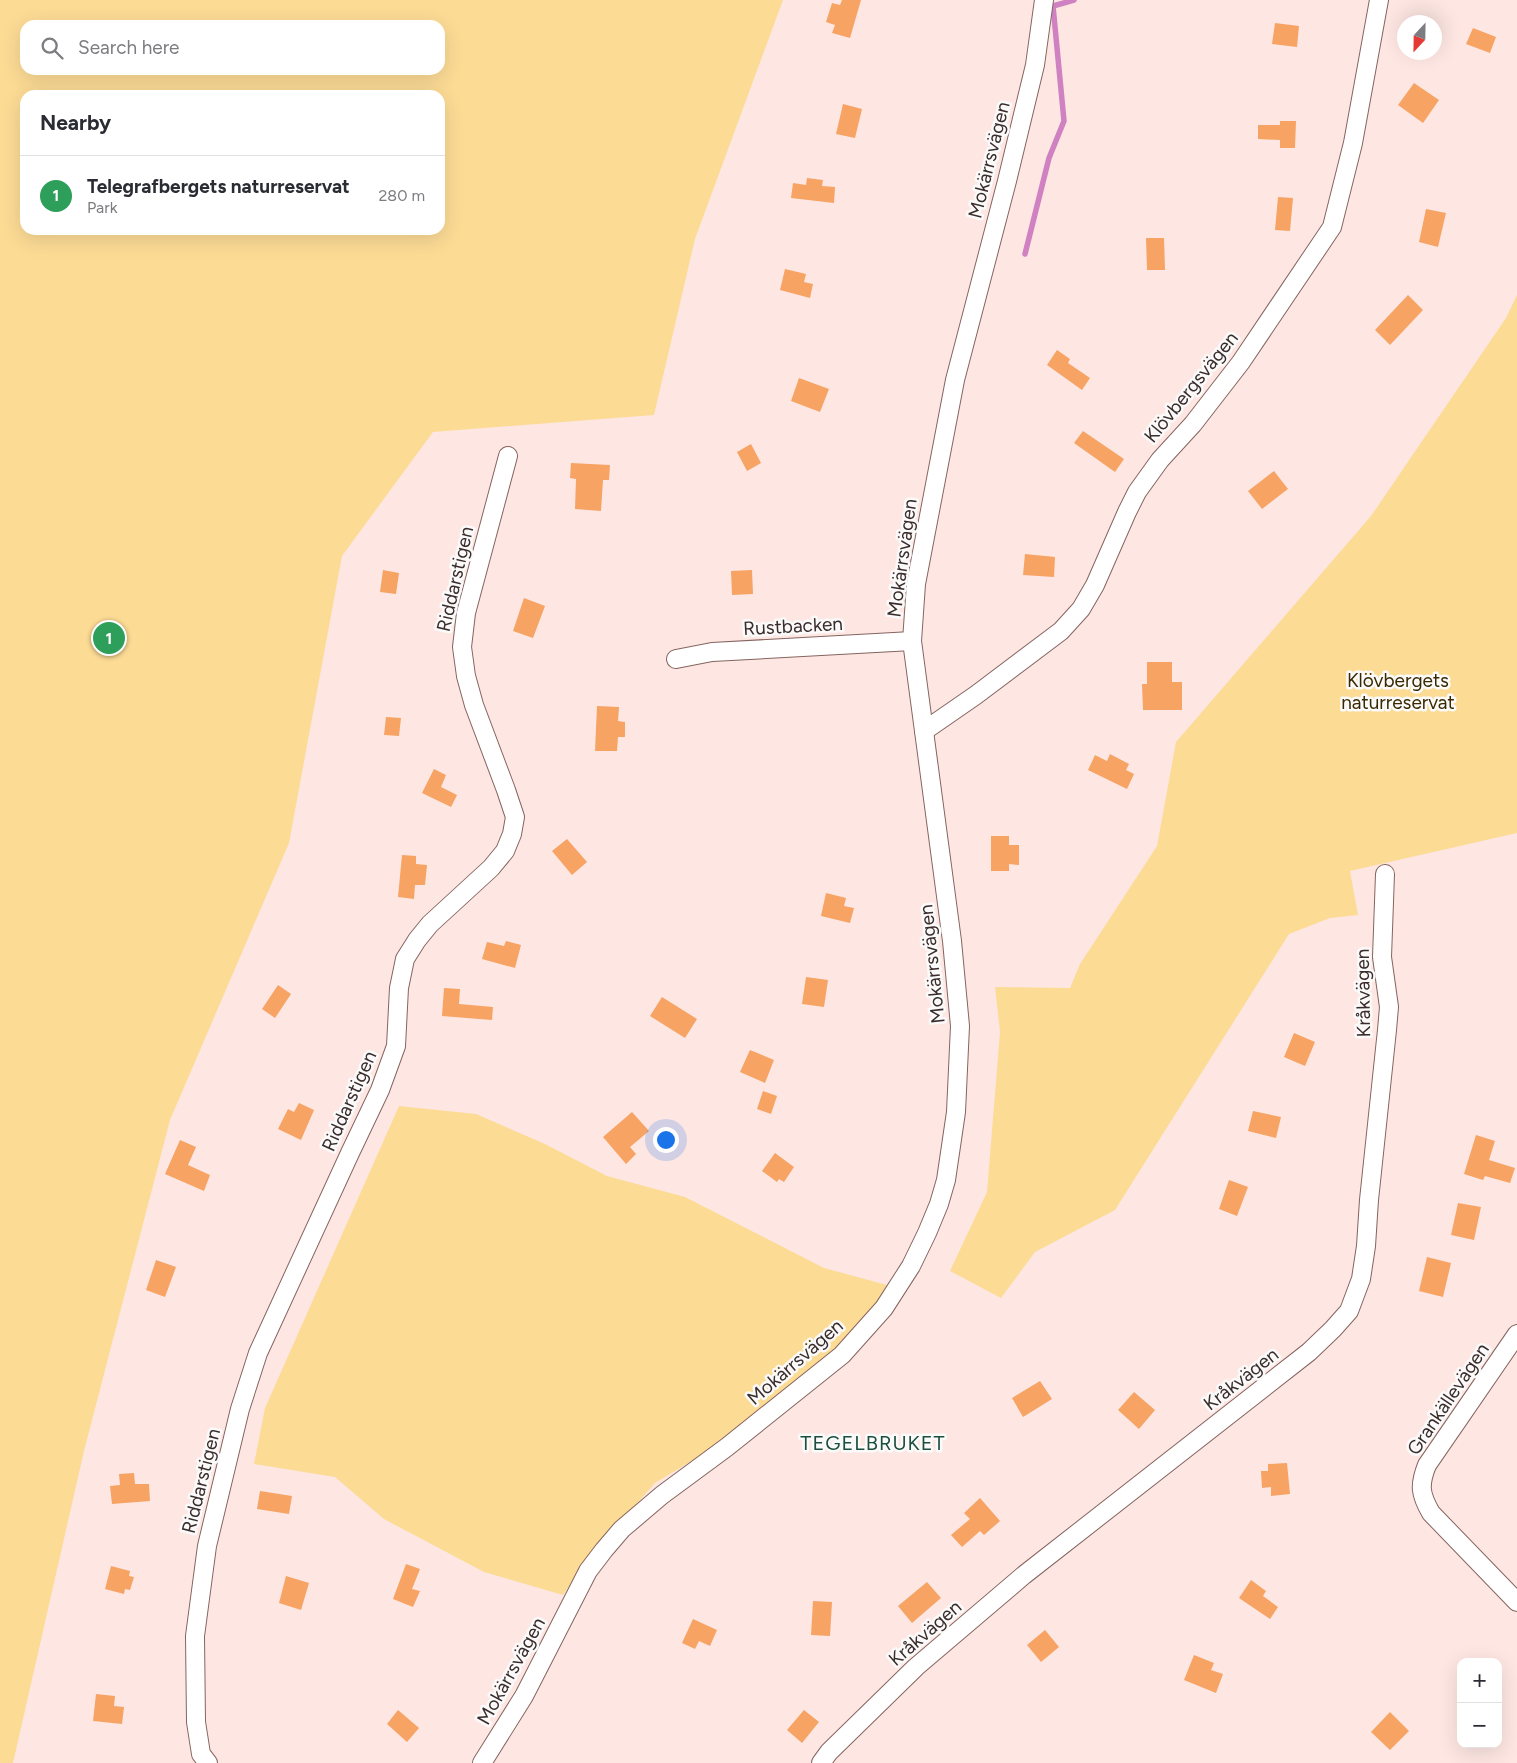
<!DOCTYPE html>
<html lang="en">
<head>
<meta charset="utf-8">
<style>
  :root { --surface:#fff; --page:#f7f7f7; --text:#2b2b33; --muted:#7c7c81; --line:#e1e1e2; --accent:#0b8043 }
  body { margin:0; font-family:Figtree,sans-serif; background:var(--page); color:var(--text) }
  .controls { position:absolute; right:15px; bottom:15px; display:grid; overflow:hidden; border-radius:10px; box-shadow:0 5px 20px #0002 }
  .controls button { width:45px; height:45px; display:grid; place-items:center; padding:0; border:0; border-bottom:1px solid var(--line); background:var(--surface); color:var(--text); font:25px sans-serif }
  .compass { position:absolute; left:1397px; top:15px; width:45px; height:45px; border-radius:50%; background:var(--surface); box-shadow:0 5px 20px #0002; rotate:202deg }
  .you { position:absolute; left:665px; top:1139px; width:18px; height:18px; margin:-12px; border:4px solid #fff; border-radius:50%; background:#1a73e8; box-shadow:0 0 0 8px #1a73e833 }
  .badge { display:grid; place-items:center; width:32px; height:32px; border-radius:50%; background:var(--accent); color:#fff; font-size:16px; font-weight:700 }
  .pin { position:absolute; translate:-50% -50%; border:2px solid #fff; box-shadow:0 1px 5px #0006 }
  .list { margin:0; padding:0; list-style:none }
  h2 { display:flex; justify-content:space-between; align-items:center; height:65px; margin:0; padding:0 20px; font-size:21px }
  h2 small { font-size:16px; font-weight:400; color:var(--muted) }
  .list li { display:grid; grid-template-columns:32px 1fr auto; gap:15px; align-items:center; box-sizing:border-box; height:80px; padding:0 20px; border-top:1px solid var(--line) }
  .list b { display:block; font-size:19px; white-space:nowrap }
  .list p { margin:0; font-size:16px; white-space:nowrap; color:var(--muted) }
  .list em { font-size:16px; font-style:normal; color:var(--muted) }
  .icon { flex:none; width:28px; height:28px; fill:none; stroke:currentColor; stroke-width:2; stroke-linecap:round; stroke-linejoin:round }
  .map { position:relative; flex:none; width:1517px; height:1763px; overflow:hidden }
  .search { position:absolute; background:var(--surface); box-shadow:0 5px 20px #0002; left:20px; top:20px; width:425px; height:55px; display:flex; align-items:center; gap:12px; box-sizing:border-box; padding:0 18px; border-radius:15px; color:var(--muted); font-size:19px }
  .panel { position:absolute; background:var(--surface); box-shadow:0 5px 20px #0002; left:20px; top:90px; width:425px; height:145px; border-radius:15px }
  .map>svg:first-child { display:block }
  .green { fill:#fcdb95; fill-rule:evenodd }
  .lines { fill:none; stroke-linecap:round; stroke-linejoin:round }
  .stream { stroke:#cf81c1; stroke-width:5.5 }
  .building { fill:#f6a363 }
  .minor-casing { stroke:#85645f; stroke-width:20 }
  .minor { stroke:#fff; stroke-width:18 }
  .labels { text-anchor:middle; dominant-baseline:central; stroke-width:5; stroke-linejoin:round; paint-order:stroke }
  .street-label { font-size:19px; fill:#3a2c2a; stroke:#fafafa }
  .park-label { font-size:19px; fill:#3a2900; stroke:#fafafa }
  .neighbourhood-label { font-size:20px; letter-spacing:1px; fill:#1c4e3e; stroke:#fafafa }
</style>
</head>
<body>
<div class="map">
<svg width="1517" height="1763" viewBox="0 0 1517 1763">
  <rect width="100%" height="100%" fill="#fee7e3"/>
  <!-- green -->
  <g class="green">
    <path d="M0,0h783l-88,239 -41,176 -221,17 -91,124 -53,287 -119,277 -86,331 -71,312h-13zM25,25h415v45h-415zM25,95h415v135h-415z"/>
    <polygon points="1517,295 1517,833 1350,871 1358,915 1330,918 1289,934 1115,1210 1035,1252 1001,1298 950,1271 987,1192 1000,1032 995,987 1070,988 1080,964 1157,846 1176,742 1371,516 1506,318"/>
    <polygon points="399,1106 476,1114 545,1144 607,1176 685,1197 824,1268 887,1285 892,1289 839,1351 746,1428 655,1483 589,1558 563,1595 484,1572 384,1519 335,1477 254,1464 265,1408"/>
  </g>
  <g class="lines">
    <!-- stream -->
    <polyline class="stream" points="1025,254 1049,158 1064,121 1053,6 1074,0"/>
  </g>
  <!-- building -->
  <g class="building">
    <polygon points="842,0 861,0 850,38 832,33 835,25 826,22 832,3 840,5"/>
    <polygon points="1275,23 1299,26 1297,47 1272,44"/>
    <polygon points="1473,28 1496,37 1490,53 1466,44"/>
    <polygon points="1414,83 1439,100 1423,123 1398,105"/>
    <polygon points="843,104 862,109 855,138 836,134"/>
    <polygon points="1280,121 1296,121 1295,148 1280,148 1280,140 1258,139 1258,125 1280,125"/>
    <polygon points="807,178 823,180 822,186 835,187 834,203 791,198 793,183 806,185"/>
    <polygon points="1278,197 1293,198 1290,231 1275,230"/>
    <polygon points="1426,209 1446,213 1438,247 1419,242"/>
    <polygon points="1146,238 1164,238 1165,270 1147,270"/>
    <polygon points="785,269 806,274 804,282 813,284 810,298 780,290"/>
    <polygon points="1408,295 1423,310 1390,345 1375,330"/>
    <polygon points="1057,350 1070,359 1068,363 1090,378 1082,390 1047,365"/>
    <polygon points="799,378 829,389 820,412 791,401"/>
    <polygon points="1083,431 1124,459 1115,472 1074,443"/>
    <polygon points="751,444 761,463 747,471 737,452"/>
    <polygon points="571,463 610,465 609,480 603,480 601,511 575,509 576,479 570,478"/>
    <polygon points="1274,471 1288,489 1262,509 1248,491"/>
    <polygon points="1025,554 1055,557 1054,577 1023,575"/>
    <polygon points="383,570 399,573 396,594 380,592"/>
    <polygon points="752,570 753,594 732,595 731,571"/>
    <polygon points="524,598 545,606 533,638 513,631"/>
    <polygon points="1147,662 1172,662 1172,682 1182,682 1182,710 1143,710 1142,684 1147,684"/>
    <polygon points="597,706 619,707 618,721 625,722 625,737 618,737 617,751 595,751"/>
    <polygon points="386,717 401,718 399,736 384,735"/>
    <polygon points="1110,754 1129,764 1126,770 1134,774 1127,789 1088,770 1095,755 1107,761"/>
    <polygon points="434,769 446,775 441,787 457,795 451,807 422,793"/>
    <polygon points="991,836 1009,836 1009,845 1019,845 1019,865 1009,864 1009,871 991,871"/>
    <polygon points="567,839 587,862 572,875 552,851"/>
    <polygon points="402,855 416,856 416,864 427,865 425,885 415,885 414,899 398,897"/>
    <polygon points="826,893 846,898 844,906 854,908 850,923 821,916"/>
    <polygon points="506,941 521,945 515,968 482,959 487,942 504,946"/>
    <polygon points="806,977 828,980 824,1007 802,1004"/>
    <polygon points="278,985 291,994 275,1018 262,1009"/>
    <polygon points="444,988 460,989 459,1004 493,1007 492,1020 442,1016"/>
    <polygon points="662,997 697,1019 685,1038 650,1016"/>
    <polygon points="1294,1033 1315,1042 1305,1066 1284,1057"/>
    <polygon points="750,1050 774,1060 765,1083 740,1072"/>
    <polygon points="763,1091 777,1096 771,1114 757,1109"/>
    <polygon points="299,1103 314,1110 301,1140 278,1129 288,1109 294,1112"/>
    <polygon points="1253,1111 1281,1117 1276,1138 1248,1131"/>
    <polygon points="632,1112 649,1131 630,1147 636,1154 626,1164 603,1137"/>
    <polygon points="1476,1135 1495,1141 1489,1160 1515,1168 1510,1183 1485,1176 1483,1180 1464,1174"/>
    <polygon points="180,1140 196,1147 188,1165 210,1175 204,1191 165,1174"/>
    <polygon points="775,1153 794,1167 784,1182 779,1179 777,1182 762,1171"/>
    <polygon points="1229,1180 1248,1187 1237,1216 1219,1209"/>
    <polygon points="1458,1203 1481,1207 1474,1240 1451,1235"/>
    <polygon points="1427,1257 1451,1263 1443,1297 1419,1291"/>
    <polygon points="156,1260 176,1267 165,1297 146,1290"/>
    <polygon points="1040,1381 1052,1399 1023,1417 1012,1398"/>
    <polygon points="1134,1392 1155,1410 1139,1429 1118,1410"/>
    <polygon points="1287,1463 1290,1494 1271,1496 1271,1487 1262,1488 1261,1471 1268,1471 1268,1464"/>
    <polygon points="134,1473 135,1484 149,1484 150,1501 112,1504 110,1486 120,1485 119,1474"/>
    <polygon points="260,1491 292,1496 289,1514 257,1509"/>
    <polygon points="980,1498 1000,1521 984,1535 980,1531 962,1547 951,1535 970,1519 964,1513"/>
    <polygon points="406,1564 420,1569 412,1589 420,1591 413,1607 393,1599"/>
    <polygon points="111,1566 130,1571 129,1576 134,1577 130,1590 125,1589 124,1594 105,1589"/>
    <polygon points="286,1576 309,1583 301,1610 279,1603"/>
    <polygon points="1251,1580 1266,1591 1263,1596 1278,1607 1270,1619 1239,1598"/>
    <polygon points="927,1582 941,1598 912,1623 898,1606"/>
    <polygon points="813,1601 832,1602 830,1636 811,1635"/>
    <polygon points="693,1619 717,1630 710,1646 699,1641 695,1649 682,1643"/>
    <polygon points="1045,1630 1059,1647 1041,1662 1027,1645"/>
    <polygon points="1194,1655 1214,1663 1211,1670 1223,1674 1216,1693 1184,1680"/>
    <polygon points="96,1694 115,1696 114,1706 124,1707 122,1724 93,1721"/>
    <polygon points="398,1710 419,1728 407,1742 387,1724"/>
    <polygon points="804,1710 819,1722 802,1743 787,1730"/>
    <polygon points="1390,1712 1409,1731 1390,1750 1371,1732"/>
  </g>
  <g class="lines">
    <!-- minor casing -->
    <g class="minor-casing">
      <g id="minor">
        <polyline points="676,659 712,652 912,641"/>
        <polyline points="924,731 976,695 1061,631 1081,609 1095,585 1127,512 1137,492 1160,460 1193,424 1241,362 1332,227 1353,143 1379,0"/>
        <path d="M1517,1334l-90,131c-8,20 -7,29 4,48l86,89"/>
        <polyline points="208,1763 201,1754 196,1722 195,1636 207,1546 240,1409 258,1353 350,1153 380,1090 396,1046 399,988 405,959 417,940 430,924 491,868 505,851 512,834 515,817 506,790 474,705 466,676 462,647 466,613 508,456"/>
        <polyline points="482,1763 524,1696 588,1571 604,1550 622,1529 662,1495 727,1447 842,1355 884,1308 911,1266 927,1233 939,1204 946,1180 956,1112 960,1026 952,941 912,641 916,584 955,380 1007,181 1035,65 1044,0"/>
        <polyline points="821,1763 829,1752 916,1667 1024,1575 1309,1352 1333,1329 1349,1311 1361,1279 1366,1246 1369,1200 1387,1030 1389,1007 1382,957 1385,874"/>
      </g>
    </g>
    <!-- minor -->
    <use href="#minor" class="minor"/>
  </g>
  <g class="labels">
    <!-- street labels -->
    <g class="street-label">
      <text transform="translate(989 160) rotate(-76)">Mokärrsvägen</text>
      <text transform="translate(1191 387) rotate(-51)">Klövbergsvägen</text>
      <text transform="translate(902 558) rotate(-82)">Mokärrsvägen</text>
      <text transform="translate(455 579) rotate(-77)">Riddarstigen</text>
      <text transform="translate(793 626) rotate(-3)">Rustbacken</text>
      <text transform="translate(932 964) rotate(-96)">Mokärrsvägen</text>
      <text transform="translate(1363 993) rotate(-91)">Kråkvägen</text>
      <text transform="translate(349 1101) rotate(-66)">Riddarstigen</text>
      <text transform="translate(795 1362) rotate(-41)">Mokärrsvägen</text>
      <text transform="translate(1241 1379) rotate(-38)">Kråkvägen</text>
      <text transform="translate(1448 1399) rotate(-56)">Grankällevägen</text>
      <text transform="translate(201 1481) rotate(-76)">Riddarstigen</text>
      <text transform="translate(925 1633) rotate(-41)">Kråkvägen</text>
      <text transform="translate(511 1671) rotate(-61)">Mokärrsvägen</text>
    </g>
    <!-- park labels -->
    <g class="park-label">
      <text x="1398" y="680">Klövbergets<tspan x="1398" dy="22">naturreservat</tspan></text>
    </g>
    <!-- neighbourhood labels -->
    <g class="neighbourhood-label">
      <text x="873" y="1443">TEGELBRUKET</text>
    </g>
  </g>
</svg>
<div class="controls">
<button>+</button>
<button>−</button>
</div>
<svg class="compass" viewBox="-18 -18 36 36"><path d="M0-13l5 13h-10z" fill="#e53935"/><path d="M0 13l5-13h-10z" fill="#7c7c81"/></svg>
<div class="you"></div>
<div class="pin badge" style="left:109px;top:638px;background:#2e9e5b">1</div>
<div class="search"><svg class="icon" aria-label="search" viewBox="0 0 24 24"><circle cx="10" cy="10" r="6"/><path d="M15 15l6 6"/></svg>Search here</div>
<section class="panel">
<h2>Nearby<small></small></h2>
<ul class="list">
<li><span class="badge" style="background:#2e9e5b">1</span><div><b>Telegrafbergets naturreservat</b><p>Park</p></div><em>280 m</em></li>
</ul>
</section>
</div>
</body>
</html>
